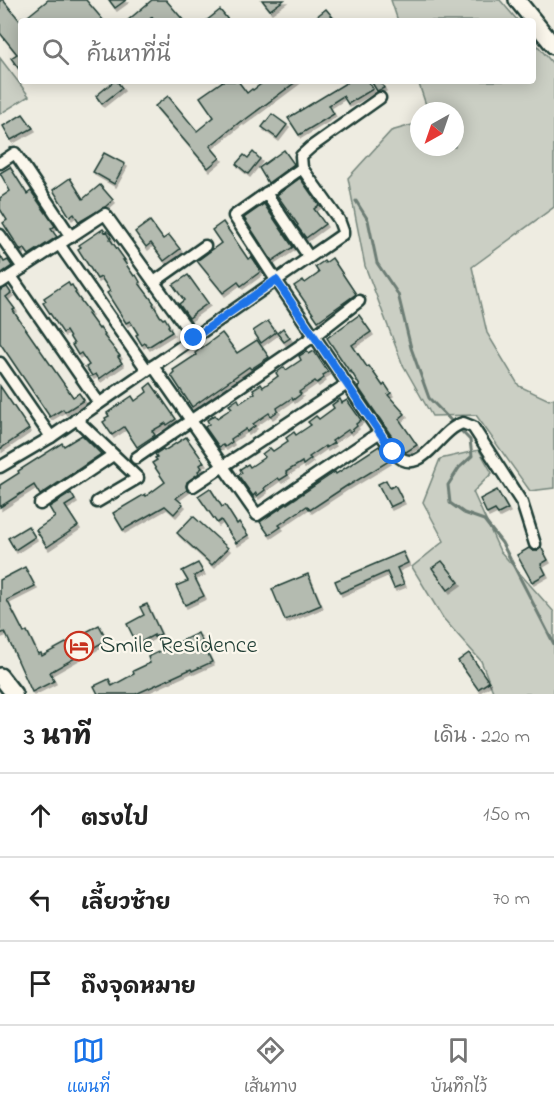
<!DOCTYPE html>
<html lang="th">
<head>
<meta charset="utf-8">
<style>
  :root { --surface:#fff; --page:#f2f2f2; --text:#222; --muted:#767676; --line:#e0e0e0; --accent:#1a73e8 }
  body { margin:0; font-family:"Indie Flower","Playpen Sans Thai",sans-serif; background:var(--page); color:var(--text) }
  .compass { position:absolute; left:410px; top:102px; width:54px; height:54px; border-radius:50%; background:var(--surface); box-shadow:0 3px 15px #0003; rotate:220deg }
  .stop { position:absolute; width:18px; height:18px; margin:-14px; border:4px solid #1a73e8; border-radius:50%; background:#fff }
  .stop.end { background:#1a73e8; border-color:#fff; box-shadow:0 2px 6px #0008 }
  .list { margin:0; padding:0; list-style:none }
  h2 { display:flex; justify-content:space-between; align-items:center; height:78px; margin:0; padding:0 24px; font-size:26px }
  h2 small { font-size:20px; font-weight:400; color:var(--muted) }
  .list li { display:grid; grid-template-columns:39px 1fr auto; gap:18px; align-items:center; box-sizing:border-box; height:84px; padding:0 24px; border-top:2px solid var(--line) }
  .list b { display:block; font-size:22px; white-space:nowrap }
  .list em { font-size:20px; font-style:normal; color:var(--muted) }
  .icon { flex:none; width:33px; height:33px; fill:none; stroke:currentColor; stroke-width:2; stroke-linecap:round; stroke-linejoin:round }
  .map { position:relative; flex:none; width:554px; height:694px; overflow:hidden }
  .search { position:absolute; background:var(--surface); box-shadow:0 3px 15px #0003; left:18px; right:18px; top:18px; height:66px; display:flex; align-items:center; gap:15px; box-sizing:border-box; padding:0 21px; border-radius:6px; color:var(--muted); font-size:22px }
  .sheet { height:330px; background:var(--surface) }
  nav { display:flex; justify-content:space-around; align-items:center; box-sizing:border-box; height:84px; border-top:2px solid var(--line); background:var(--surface); font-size:16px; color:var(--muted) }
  nav a { display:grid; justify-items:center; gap:3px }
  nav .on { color:var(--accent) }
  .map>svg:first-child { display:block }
  .green { fill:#cbcfc4; stroke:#75867c; stroke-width:1.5 }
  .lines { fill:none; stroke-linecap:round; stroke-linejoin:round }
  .stream { stroke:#6c7d74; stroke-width:3 }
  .building { fill:#b4bbb0; stroke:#1f3d34; stroke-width:1.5; filter:url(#shadow) }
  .street-casing { stroke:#1f3d34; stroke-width:15 }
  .secondary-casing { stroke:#1f3d34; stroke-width:20 }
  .street { stroke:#fbf7ec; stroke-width:10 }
  .secondary { stroke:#fbf7ec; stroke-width:15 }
  .route { stroke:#1a73e8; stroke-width:8 }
  .labels { text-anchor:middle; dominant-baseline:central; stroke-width:4.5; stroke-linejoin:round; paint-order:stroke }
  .poi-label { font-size:24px; fill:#1f3d34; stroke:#fbf7ec; text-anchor:start }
</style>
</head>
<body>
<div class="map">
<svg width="554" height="694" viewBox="0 0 554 694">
  <defs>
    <filter id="shadow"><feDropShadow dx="2" dy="3" stdDeviation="0" flood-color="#0004"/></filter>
  </defs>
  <rect width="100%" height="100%" fill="#eeece1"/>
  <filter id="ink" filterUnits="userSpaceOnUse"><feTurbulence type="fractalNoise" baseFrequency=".0167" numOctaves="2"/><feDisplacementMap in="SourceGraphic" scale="12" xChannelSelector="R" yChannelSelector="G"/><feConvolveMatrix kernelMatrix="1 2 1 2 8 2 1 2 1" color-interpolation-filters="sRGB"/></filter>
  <g filter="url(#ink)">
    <!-- green -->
    <g class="green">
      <polygon points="391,0 500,0 518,21 398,21"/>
      <polygon points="533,40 554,65 554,207 472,267 487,333 519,386 549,400 554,398 554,488 530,491 476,415 432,416 402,363 365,266 348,178 391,131 419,123 419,147 455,147 455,111 428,111 418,81 533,81"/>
      <polygon points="0,58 29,96 0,114"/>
      <polygon points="479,450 492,473 473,492 500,551 554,612 554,694 494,694 481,661 443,618 412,567 444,541 423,502 440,459"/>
    </g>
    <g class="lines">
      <!-- stream -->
      <polyline class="stream" points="356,201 368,220 377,263 398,294 411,348 429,398 470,440 472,456 459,468 448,485 450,503 464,513 484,520 502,543 554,644"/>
    </g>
    <!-- building -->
    <g class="building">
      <polygon points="0,0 3,0 21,22 21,72 11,58 17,54 0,33"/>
      <polygon points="48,0 86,0 104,21 32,21 28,16"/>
      <polygon points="109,0 126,0 115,8"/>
      <polygon points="152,0 166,0 184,21 155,21 152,17 148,21 127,21"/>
      <polygon points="262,0 284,0 270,10"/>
      <polygon points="326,9 336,21 311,21"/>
      <polygon points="220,10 229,21 206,21"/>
      <polygon points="114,81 117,81 122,88 102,104 96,96"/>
      <polygon points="223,81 238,81 247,93 252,89 253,90 265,81 297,81 242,122 241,121 210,146 220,158 208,168 155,106 168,96 197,131 214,117 200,97"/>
      <polygon points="349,81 368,81 373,89 348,104 343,96 329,105 334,114 299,135 288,118"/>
      <polygon points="371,81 380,81 384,88 377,91"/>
      <polygon points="23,114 33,128 11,140 3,126"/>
      <polygon points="272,114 287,125 277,138 262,127"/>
      <polygon points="284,150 294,164 268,183 259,168"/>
      <polygon points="253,152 260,159 248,174 236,164 244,155 248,158"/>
      <polygon points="104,153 125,164 114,184 93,172"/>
      <polygon points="10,167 27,194 31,191 55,226 51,229 57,237 29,255 24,248 21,251 3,223 7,220 0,209 0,198 10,191 0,173"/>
      <polygon points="70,178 83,199 100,185 113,200 105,207 79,222 74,214 70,217 53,190"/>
      <polygon points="300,178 319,205 314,209 325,224 306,238 297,226 298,225 277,195"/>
      <polygon points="264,204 293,247 272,261 244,218"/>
      <polygon points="150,221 163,239 169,235 180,249 164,261 151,243 146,247 135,232"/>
      <polygon points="223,222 248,259 252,257 260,269 259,270 260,272 241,286 238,282 223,293 197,261 221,243 212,230"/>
      <polygon points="103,229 105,232 107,231 111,238 110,239 125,260 123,260 134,276 136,275 140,282 139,283 154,303 153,304 160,316 163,319 165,318 169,325 168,326 172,332 148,347 145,343 142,345 136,335 138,334 130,321 126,323 107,293 110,291 101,277 97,279 78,249 81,247 79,245"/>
      <polygon points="0,255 4,262 8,260 12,266 0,274"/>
      <polygon points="332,258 356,294 318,321 294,286 303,280 305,283 319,273 315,267 324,261 325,263"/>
      <polygon points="188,275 208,303 193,314 193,315 189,318 179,304 184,300 173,285"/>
      <polygon points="68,282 70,286 72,285 76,292 75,293 90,313 88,314 99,329 100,328 105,335 104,336 120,356 118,357 122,363 99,379 96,374 92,376 86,367 89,365 81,353 78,355 72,345 74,344 66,331 63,333 43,303 46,301 44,298"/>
      <polygon points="7,287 11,293 6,297 15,309 13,310 16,315 73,397 79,393 84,400 65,412 63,409 50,417 0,343 0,290"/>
      <polygon points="359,315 371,332 352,345 367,367 369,366 383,386 385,384 391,393 388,395 405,414 399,419 417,445 406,452 399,447 358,387 360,386 351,371 350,372 327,338"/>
      <polygon points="268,321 276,332 261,343 253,331"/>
      <polygon points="283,328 290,338 284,342 277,333"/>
      <polygon points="222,333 237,353 257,340 269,357 251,369 249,367 192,407 171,375 174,372 173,370 196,355 195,353"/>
      <polygon points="307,351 309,354 314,351 328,372 323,375 324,378 317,383 315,381 299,392 301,394 293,400 292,398 277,408 278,411 271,416 269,413 253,424 255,426 247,432 246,429 231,439 232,442 225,447 223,445 219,447 205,427 209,424 207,420 215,415 217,418 232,408 229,405 238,399 240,403 255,393 253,389 261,384 263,387 278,376 276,373 284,367 286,370 301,360 299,356"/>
      <polygon points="151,383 176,419 167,425 166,423 152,431 155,435 137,447 124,427 112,435 103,422 106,420 105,418 109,416 107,413 132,396 135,401 147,392 145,388"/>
      <polygon points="0,386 29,429 0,449"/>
      <polygon points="340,399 342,403 347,400 361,420 356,424 357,426 350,432 348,430 332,441 334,443 326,448 325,446 309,457 311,459 303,465 302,462 286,472 288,475 280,480 278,478 264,488 265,490 257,496 256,493 253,496 238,475 242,473 240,469 248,464 250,467 265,457 262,454 270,448 273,451 288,441 286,438 294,432 296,435 311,425 308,422 316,416 319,419 334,408 332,405"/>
      <polygon points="82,435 101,454 40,495 34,485 0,507 0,485 19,473 18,471 62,443 64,446"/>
      <polygon points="186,437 204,462 200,465 202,468 198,471 199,473 187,482 186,486 187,490 176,498 183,504 174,514 165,506 123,530 113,513 145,494 146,496 165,482 152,463 157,460 155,458 157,457 155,454 163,449 164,451"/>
      <polygon points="379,446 389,461 348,486 348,485 310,510 307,506 279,525 281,527 269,535 260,522 335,472 336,474"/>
      <polygon points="386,480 390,488 395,485 403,501 390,507 378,484"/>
      <polygon points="210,488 222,507 225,505 237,524 239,522 248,535 236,543 221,520 217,523 198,496"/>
      <polygon points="497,490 508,509 498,514 495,510 487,514 480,499"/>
      <polygon points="71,493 75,500 65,506 78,526 47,547 36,530 55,517 49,507"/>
      <polygon points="193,516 228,548 212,565 177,533"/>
      <polygon points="28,526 35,537 15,550 8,538"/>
      <polygon points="541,547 548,560 541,564 546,574 532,582 517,555 529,548 533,551 537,551"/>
      <polygon points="403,552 408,563 397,568 404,584 394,588 387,572 340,593 335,581"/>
      <polygon points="442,561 459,582 448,590 432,568"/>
      <polygon points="198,563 203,572 194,576 204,596 185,605 176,586 188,581 182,571"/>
      <polygon points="25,567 35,586 7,600 24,633 27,631 38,654 41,653 42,656 99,625 107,640 50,672 54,681 32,692 5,632 0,634 0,580"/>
      <polygon points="308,574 321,605 285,620 272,589"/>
      <polygon points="147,604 161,634 154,637 154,635 137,644 127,624 144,615 140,607"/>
      <polygon points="198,633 212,662 192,671 191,669 136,694 98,694 94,686 109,679 112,686 134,674 133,671 150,663 148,657"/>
      <polygon points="469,653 489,682 478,689 458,661"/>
    </g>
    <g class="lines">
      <!-- street casing -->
      <g class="street-casing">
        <g id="street">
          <path d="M380,98l-69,49 -10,9 1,12 -68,48 42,64 117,172c28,30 44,-22 70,-29l10,4 49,76 13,41"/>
          <polyline points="0,163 15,153 71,237"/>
          <polyline points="266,193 309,257"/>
          <polyline points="0,235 23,268"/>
          <polyline points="59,244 147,370"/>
          <polyline points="11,276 99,403"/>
          <polyline points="154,282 205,246"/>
          <polyline points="0,283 105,214 194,338"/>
          <polyline points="0,363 51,437"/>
          <polyline points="153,366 257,515 380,432"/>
          <polyline points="76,419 138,478 97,502"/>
          <polyline points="136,458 314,336 359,301"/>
          <polyline points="0,467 51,437 343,234 343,231 339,220 302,168"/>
          <polyline points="193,486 347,384"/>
          <polyline points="40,504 113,455"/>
        </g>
      </g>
      <!-- secondary casing -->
      <g class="secondary-casing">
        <g id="secondary">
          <polyline points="517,0 554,46"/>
          <polyline points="0,676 14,694"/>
        </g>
      </g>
      <!-- street -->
      <use href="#street" class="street"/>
      <!-- secondary -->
      <use href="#secondary" class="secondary"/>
    </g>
  </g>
  <g class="lines" filter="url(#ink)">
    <!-- route -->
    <polyline class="route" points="194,338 276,280 393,452"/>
  </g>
  <!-- icons -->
  <defs>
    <g id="hotel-ring" transform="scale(1.5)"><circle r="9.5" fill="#fbf7ec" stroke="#c8321e" stroke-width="1.5"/><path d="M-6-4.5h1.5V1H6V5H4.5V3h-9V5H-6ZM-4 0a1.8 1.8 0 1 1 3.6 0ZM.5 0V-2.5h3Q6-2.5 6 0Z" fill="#c8321e"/></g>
  </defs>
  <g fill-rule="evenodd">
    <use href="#hotel-ring" x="79" y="646"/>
  </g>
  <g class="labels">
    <!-- poi labels -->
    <g class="poi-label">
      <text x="100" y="646">Smile Residence</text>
    </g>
  </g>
</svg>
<svg class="compass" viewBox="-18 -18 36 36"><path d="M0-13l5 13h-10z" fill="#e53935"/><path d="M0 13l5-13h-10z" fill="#767676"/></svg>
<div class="stop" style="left:393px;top:452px"></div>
<div class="stop end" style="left:194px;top:338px"></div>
<div class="search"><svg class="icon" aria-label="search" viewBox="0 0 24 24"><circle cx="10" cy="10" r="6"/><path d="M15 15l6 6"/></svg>ค้นหาที่นี่</div>
</div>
<section class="sheet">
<h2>3 นาที<small>เดิน · 220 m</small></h2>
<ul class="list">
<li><svg class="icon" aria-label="ahead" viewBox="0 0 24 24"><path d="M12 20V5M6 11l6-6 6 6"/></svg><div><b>ตรงไป</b></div><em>150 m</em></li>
<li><svg class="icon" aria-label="left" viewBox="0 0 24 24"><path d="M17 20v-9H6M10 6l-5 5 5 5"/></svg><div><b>เลี้ยวซ้าย</b></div><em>70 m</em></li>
<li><svg class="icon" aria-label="arrive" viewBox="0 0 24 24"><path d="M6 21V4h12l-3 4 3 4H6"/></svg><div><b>ถึงจุดหมาย</b></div></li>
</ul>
</section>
<nav>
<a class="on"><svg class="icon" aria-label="map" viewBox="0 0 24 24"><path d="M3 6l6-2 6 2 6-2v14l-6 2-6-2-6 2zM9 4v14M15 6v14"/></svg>แผนที่</a>
<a><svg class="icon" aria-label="directions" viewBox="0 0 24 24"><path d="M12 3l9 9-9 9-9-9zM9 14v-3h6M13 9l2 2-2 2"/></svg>เส้นทาง</a>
<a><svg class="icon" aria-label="saved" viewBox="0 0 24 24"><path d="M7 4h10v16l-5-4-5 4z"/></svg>บันทึกไว้</a>
</nav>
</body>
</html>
